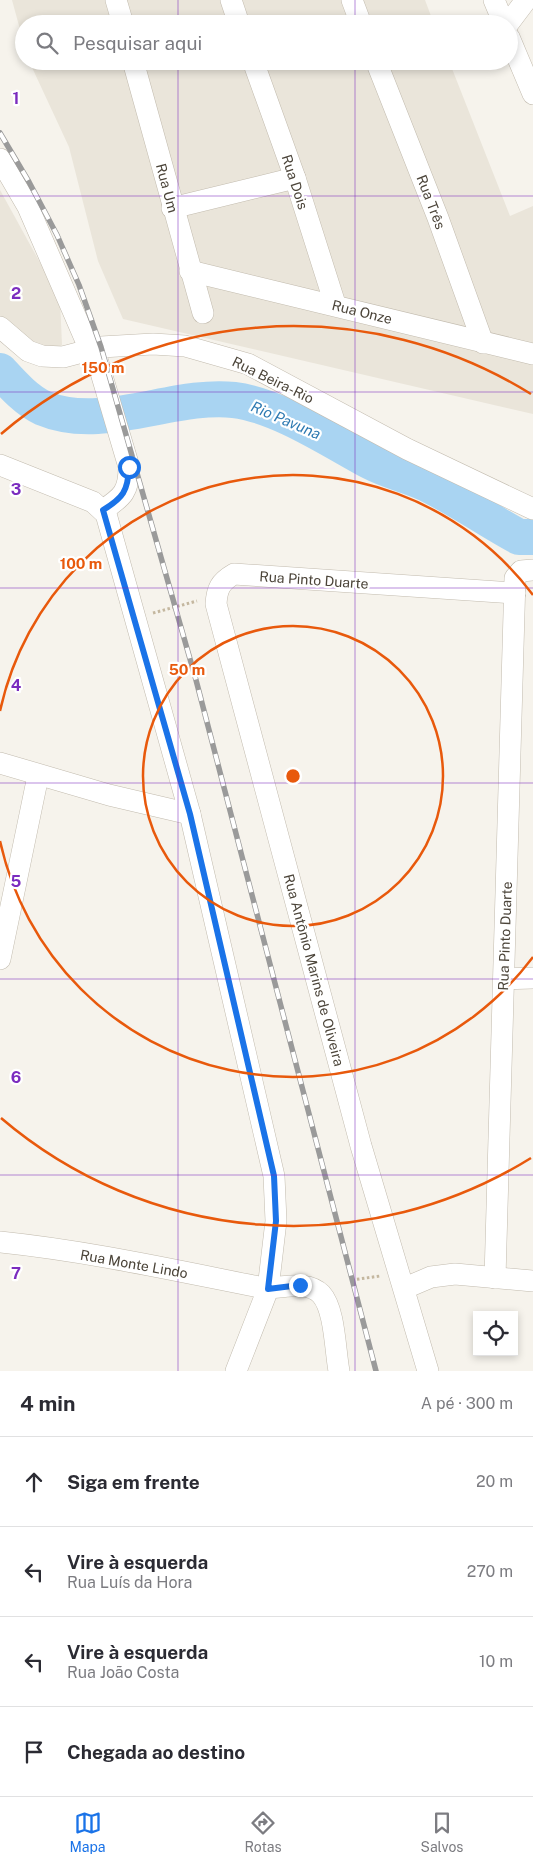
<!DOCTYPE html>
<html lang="pt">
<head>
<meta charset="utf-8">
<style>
  :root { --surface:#fff; --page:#f7f7f7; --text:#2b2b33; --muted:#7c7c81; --line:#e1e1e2; --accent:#1a73e8 }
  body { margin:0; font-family:"Public Sans",sans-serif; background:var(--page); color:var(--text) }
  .controls { position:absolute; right:15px; bottom:15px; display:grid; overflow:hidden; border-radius:0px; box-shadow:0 2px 8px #0003 }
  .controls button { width:45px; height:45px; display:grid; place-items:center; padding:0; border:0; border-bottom:1px solid var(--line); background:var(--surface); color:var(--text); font:25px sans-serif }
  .stop { position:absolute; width:15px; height:15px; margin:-11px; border:4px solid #1a73e8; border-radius:50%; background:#fff }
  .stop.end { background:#1a73e8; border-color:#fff; box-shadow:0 1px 5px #0008 }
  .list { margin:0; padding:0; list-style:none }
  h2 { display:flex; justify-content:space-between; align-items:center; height:65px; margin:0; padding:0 20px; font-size:21px }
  h2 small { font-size:16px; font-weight:400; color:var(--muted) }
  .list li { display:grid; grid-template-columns:32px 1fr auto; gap:15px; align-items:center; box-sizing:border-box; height:90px; padding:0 20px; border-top:1px solid var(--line) }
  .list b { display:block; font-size:19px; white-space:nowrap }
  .list p { margin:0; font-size:16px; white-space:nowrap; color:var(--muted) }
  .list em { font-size:16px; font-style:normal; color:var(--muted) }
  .icon { flex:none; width:28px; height:28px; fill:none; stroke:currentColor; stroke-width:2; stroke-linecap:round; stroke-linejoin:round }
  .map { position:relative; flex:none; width:533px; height:1371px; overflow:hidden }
  .search { position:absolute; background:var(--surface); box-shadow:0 2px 8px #0003; left:15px; right:15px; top:15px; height:55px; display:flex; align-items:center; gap:12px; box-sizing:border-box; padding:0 18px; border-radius:28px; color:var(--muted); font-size:19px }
  .sheet { height:425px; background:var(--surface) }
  nav { display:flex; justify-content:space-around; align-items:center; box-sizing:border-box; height:70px; border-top:1px solid var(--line); background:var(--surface); font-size:14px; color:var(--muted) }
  nav a { display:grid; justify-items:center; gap:2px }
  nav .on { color:var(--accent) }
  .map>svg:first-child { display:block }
  .residential { fill:#eae5da }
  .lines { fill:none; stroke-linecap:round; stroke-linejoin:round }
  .river { stroke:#a9d4f2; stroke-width:36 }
  .minor-casing { stroke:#c2bbae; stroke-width:22 }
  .path { stroke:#c4b79f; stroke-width:3; stroke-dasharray:2.5 2.5; stroke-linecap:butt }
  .minor { stroke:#fff; stroke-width:21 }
  .rail-casing { stroke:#9a9a9a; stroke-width:5.5 }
  .rail { stroke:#fff; stroke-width:4; stroke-dasharray:11; stroke-linecap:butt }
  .route { stroke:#1a73e8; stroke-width:6 }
  .grid { fill:none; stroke:#7b2cbf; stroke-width:1; stroke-opacity:0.55 }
  .ring { fill:none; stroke:#e8590c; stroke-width:2.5 }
  .labels { text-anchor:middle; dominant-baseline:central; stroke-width:4.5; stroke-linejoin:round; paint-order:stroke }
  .street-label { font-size:14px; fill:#4b4439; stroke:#fff }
  .water-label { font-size:15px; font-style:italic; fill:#2e7ab2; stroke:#fff }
  .grid-label { font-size:16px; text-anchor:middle; font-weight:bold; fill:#7b2cbf; stroke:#fff; stroke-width:4.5; stroke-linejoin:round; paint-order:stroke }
  .centre { fill:#e8590c; stroke:#fff; stroke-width:2.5 }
  .ring-label { font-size:15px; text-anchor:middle; font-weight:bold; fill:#e8590c; stroke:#fff; stroke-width:4.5; stroke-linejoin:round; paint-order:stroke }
</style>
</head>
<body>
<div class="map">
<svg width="533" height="1371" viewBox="0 0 533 1371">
  <rect width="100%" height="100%" fill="#f6f3ec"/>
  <!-- residential -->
  <g class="residential">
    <polygon points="12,0 425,0 434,24 24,24 24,44"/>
    <polygon points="29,61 449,61 510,216 533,206 533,414 123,319 98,261 69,147"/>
    <polygon points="0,190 60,299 62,345 55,349 35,345 0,317"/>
  </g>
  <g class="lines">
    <!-- river -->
    <path class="river" d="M0,371c12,13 26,29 43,37 59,25 131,-15 191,-8 44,5 98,41 137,62 19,10 41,14 60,24 30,15 58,35 88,51h14"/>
    <!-- minor casing -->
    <g class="minor-casing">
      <g id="minor">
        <polyline points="116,0 123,24"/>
        <polyline points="231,0 239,24"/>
        <polyline points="352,0 361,24"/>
        <polyline points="494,0 504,24"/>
        <polyline points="508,24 526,0"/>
        <polyline points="509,37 533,94"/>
        <polyline points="133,61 203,313"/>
        <polyline points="253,61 295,178 335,304"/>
        <polyline points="376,61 438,218 483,343"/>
        <polyline points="0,159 28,207 90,350"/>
        <polyline points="172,208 295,178"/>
        <polyline points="190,271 533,354"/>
        <polyline points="0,327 28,351 42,356 63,357 101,347 153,344 185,346 248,364 407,449 533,509"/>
        <path d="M94,349l35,118c0,24 -6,30 -26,43"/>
        <polyline points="0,465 93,502 106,514 190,814 274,1176 276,1221 268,1289 236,1371"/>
        <polyline points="0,763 109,795 190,814"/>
        <polyline points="0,959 38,776"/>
        <polyline points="504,979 533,978"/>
        <path d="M0,1242c87,9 173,28 259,45 19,4 46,-9 62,7 14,15 14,56 18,77"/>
        <polyline points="495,1278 515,578 521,571 533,570"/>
        <polyline points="405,1288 431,1277 455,1274 533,1281"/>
        <path d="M428,1371l-67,-225 -145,-542c1,-15 4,-22 18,-30l281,19"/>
      </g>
    </g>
    <!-- path -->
    <g class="path">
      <polyline points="153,613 197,601"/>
      <polyline points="352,1280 380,1276"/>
    </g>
    <!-- minor -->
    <use href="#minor" class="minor"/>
    <!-- rail casing -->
    <g class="rail-casing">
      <polyline id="rail" points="0,133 29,182 57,235 79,285 101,347 196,680 376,1371"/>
    </g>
    <!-- rail -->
    <use href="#rail" class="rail"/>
  </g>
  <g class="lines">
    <!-- route -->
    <path class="route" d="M129,467c-1,24 -6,31 -26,43l87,304 84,362 2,45 -8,68 32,-4"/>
  </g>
  <!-- grid -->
  <path class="grid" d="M178,0v24M355,0v24M178,61v1310M355,61v1310M0,196h533M0,392h533M0,588h533M0,783h533M0,979h533M0,1175h533"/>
  <!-- distance rings -->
  <g class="ring">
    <circle cx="293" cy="776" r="150"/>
    <path d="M533 957A300 300 0 0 1 0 841M0 711A300 300 0 0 1 533 595"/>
    <path d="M531 1158A450 450 0 0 1 1 1118M1 434A450 450 0 0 1 531 394"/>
  </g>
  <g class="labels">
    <!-- street labels -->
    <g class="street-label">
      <text transform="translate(295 182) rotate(72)">Rua Dois</text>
      <text transform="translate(167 188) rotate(75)">Rua Um</text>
      <text transform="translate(431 202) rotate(69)">Rua Três</text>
      <text transform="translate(362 312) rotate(14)">Rua Onze</text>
      <text transform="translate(273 380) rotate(26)">Rua Beira-Rio</text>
      <text transform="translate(314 580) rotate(4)">Rua Pinto Duarte</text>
      <text transform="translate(505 936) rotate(-88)">Rua Pinto Duarte</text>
      <text transform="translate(314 970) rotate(75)">Rua Antônio Marins de Oliveira</text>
      <text transform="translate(134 1264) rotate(10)">Rua Monte Lindo</text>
    </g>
    <!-- water labels -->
    <g class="water-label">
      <text transform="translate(286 420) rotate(23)">Rio Pavuna</text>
    </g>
  </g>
  <g class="grid-label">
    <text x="16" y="104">1</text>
    <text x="16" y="299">2</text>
    <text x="16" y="495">3</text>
    <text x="16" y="691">4</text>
    <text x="16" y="887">5</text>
    <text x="16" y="1083">6</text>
    <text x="16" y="1279">7</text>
  </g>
  <circle cx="293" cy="776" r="8" class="centre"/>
  <g class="ring-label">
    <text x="103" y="373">150 m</text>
    <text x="81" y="569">100 m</text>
    <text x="187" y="675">50 m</text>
  </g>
</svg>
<div class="controls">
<button><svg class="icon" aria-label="locate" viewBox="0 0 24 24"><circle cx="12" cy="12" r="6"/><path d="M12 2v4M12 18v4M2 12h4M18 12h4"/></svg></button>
</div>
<div class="stop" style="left:129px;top:467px"></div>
<div class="stop end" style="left:300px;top:1285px"></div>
<div class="search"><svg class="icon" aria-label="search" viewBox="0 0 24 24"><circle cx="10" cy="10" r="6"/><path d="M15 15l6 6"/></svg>Pesquisar aqui</div>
</div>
<section class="sheet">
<h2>4 min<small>A pé · 300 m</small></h2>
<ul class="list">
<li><svg class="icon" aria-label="ahead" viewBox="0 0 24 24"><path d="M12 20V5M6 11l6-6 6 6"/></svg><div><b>Siga em frente</b></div><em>20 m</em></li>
<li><svg class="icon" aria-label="left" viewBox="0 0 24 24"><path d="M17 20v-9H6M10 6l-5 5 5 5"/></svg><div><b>Vire à esquerda</b><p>Rua Luís da Hora</p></div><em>270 m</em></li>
<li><svg class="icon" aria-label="left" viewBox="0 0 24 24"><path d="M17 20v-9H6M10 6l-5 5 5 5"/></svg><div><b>Vire à esquerda</b><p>Rua João Costa</p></div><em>10 m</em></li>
<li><svg class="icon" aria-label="arrive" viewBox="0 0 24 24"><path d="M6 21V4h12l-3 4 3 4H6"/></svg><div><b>Chegada ao destino</b></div></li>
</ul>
</section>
<nav>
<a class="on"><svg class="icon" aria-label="map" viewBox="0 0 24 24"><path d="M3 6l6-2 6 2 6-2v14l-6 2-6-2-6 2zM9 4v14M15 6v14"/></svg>Mapa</a>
<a><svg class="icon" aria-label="directions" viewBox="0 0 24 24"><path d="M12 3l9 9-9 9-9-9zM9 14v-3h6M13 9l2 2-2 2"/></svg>Rotas</a>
<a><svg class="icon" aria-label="saved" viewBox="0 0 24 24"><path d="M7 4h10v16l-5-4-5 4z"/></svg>Salvos</a>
</nav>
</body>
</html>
